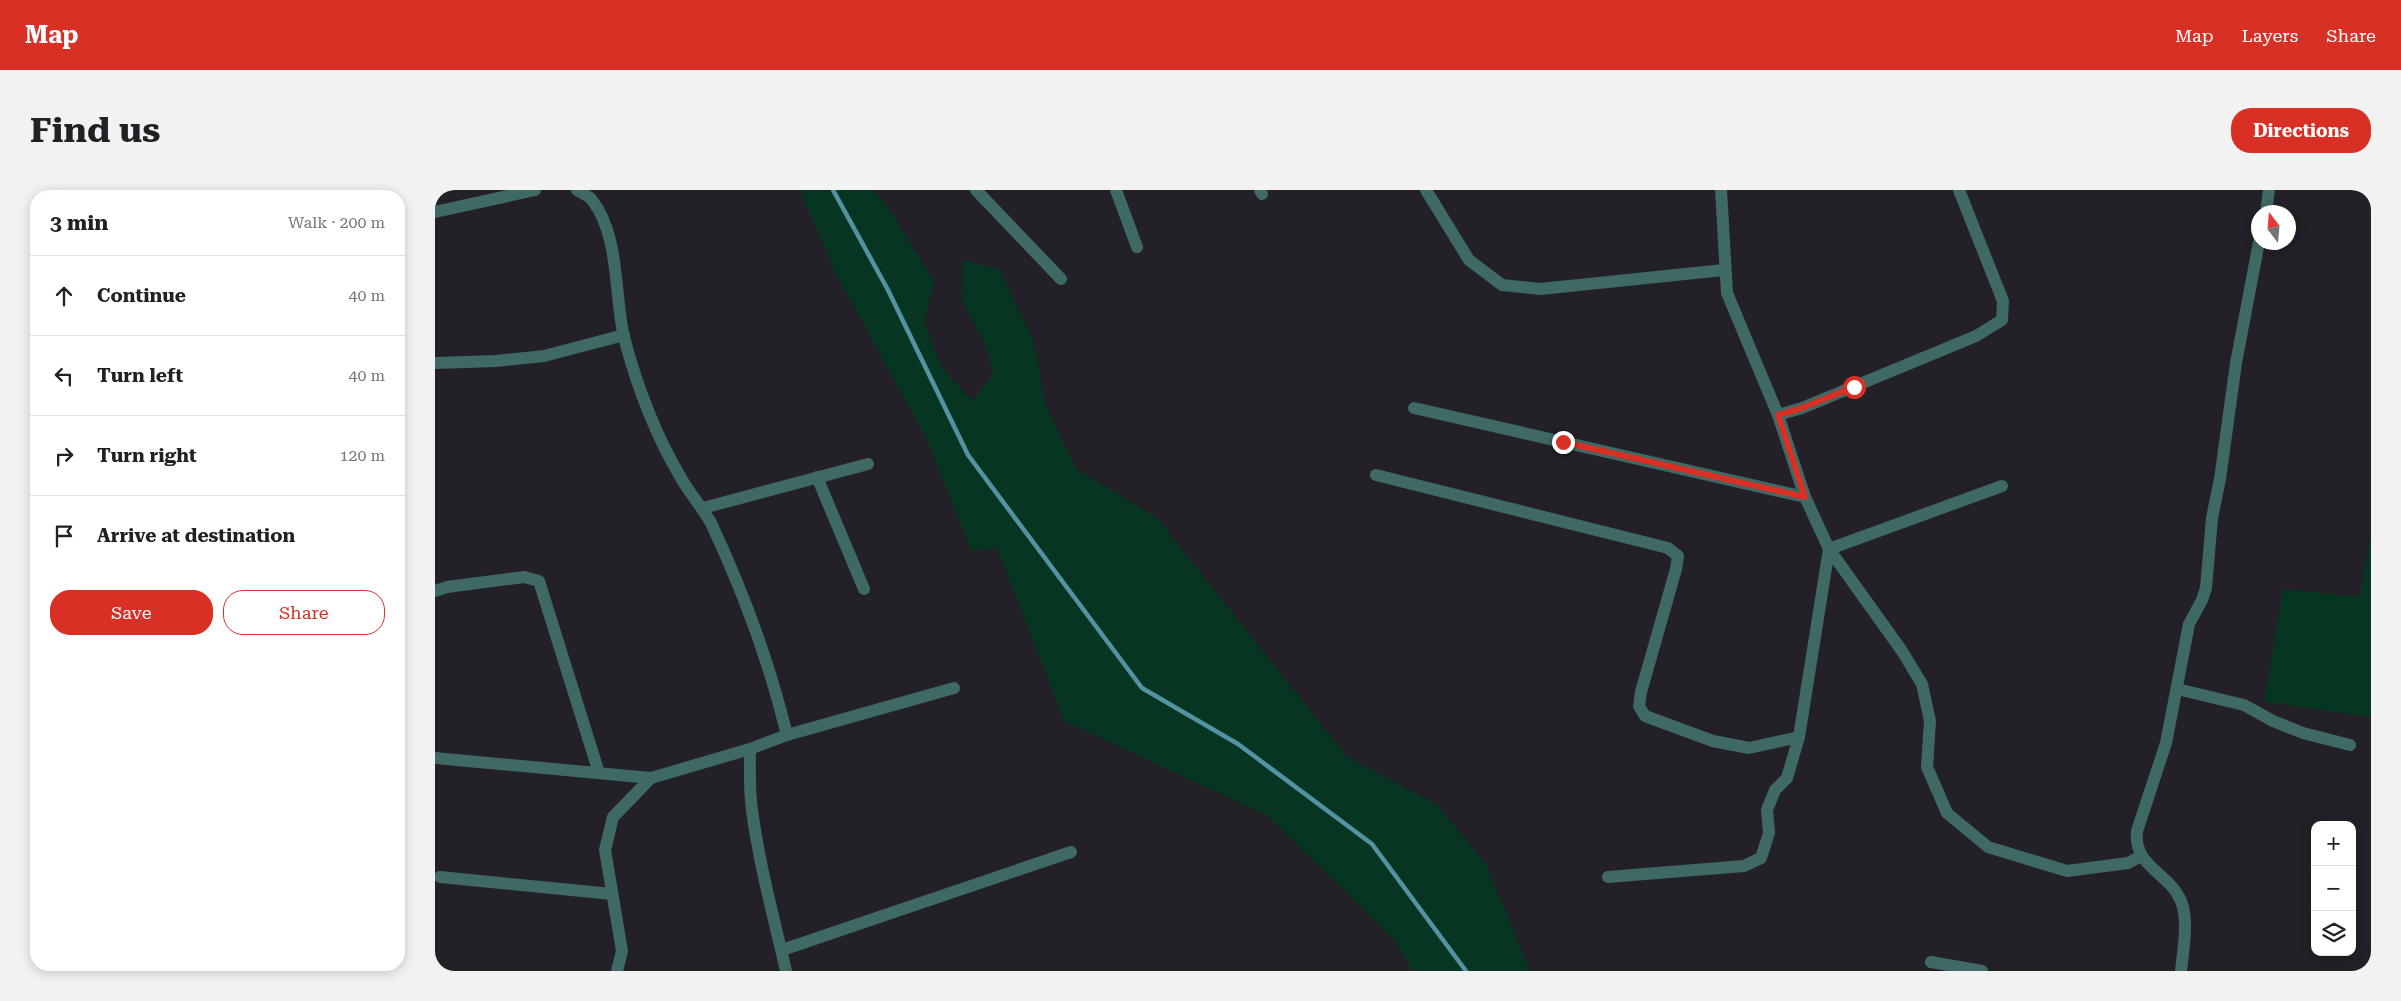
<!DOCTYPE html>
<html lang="en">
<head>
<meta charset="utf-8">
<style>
  :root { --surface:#fff; --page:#f2f2f2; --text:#202124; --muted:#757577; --line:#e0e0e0; --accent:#d93025 }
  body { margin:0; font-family:"Roboto Serif",serif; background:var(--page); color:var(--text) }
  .controls { position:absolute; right:15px; bottom:15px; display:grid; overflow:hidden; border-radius:10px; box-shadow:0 2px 12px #0003 }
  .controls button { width:45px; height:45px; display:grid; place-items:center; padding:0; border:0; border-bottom:1px solid var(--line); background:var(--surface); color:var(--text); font:25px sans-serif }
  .compass { position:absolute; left:1816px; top:15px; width:45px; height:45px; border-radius:50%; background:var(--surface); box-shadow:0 2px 12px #0003; rotate:344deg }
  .stop { position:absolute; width:15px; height:15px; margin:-11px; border:4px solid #d93025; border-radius:50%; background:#fff }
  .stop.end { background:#d93025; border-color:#fff; box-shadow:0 1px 5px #0008 }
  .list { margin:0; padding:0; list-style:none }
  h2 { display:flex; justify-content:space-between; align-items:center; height:65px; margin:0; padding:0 20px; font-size:21px }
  h2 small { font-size:16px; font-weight:400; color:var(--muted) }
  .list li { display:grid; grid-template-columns:32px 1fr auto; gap:15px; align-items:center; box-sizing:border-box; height:80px; padding:0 20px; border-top:1px solid var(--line) }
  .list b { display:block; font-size:19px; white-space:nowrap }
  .list em { font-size:16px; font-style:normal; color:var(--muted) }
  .actions { display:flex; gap:10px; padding:15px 20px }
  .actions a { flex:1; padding:11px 0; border:1px solid var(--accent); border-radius:20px; text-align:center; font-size:18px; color:var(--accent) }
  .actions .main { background:var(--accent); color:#fff }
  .icon { flex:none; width:28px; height:28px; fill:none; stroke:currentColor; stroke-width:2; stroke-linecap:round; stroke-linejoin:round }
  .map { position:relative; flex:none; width:1936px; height:781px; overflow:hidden; border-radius:20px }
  header { display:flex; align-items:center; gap:30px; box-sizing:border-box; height:70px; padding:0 25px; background:var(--accent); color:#fff }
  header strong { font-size:24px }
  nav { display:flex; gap:28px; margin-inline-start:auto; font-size:18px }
  .intro { display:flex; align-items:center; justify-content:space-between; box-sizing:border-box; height:120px; padding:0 30px }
  h1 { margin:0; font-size:35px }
  .button { padding:12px 22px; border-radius:20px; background:var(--accent); color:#fff; font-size:18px; font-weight:700 }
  main { display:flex; gap:30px; padding:0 30px }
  aside { flex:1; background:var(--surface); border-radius:20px; box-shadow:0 2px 12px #0003 }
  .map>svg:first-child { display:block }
  .green { fill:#063621 }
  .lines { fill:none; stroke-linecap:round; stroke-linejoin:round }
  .stream { stroke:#5392a0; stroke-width:4.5 }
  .minor { stroke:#3f6965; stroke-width:12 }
  .route { stroke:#d93025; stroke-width:6 }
</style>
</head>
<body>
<header>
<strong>Map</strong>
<nav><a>Map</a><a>Layers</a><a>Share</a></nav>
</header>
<div class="intro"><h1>Find us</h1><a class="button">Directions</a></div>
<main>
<aside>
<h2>3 min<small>Walk · 200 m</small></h2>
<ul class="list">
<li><svg class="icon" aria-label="ahead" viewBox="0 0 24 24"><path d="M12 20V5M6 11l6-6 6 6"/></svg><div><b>Continue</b></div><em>40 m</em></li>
<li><svg class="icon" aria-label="left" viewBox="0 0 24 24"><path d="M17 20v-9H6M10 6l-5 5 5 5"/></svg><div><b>Turn left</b></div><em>40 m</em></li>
<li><svg class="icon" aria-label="right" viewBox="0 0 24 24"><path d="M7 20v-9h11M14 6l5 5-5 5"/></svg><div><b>Turn right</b></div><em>120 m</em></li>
<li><svg class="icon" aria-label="arrive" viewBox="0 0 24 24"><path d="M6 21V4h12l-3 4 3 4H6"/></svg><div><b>Arrive at destination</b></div></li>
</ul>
<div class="actions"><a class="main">Save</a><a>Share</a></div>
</aside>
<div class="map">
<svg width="1936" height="781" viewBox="0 0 1936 781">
  <rect width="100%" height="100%" fill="#232027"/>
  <!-- green -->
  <g class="green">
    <polygon points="364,0 438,0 452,16 499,91 489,132 506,177 537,211 558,184 550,154 527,111 528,70 564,79 598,150 611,217 641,279 722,328 911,566 1001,614 1051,674 1095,781 978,781 959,750 833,626 629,531 562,358 536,361 490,246 401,84"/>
    <polygon points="1936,344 1936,527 1829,512 1848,399 1924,407"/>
  </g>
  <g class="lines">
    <!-- stream -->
    <polyline class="stream" points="398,0 453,100 533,265 707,498 803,554 937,654 1031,781"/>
    <!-- minor -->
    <g class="minor">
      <path d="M142,0c5,3 12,6 15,10 28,36 22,95 32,137 13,50 31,97 57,141 9,16 21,29 30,45 32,68 58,138 76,212l-37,14c0,20 -1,41 2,61 7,54 22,108 34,161"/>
      <polyline points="541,0 626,89"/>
      <polyline points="681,0 702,57"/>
      <polyline points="825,0 827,4"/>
      <polyline points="991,0 1034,70 1067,95 1105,99 1289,80"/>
      <polyline points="1286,0 1292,103 1343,225 1367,218 1541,146 1567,130 1568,111 1524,0"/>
      <polyline points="0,22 100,0"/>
      <polyline points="1831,22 1834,0"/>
      <polyline points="0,173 61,171 109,166 189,145"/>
      <polyline points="979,218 1370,307"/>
      <polyline points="1343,225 1370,307 1394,359 1467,461 1487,494 1495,531 1492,577 1512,623 1553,657 1632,681 1693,673 1706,666"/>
      <polyline points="941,285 1233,358 1243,366 1241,379 1206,502 1204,516 1210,526 1278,551 1314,558 1364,547"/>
      <polyline points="382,287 429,399"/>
      <polyline points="268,318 433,274"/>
      <polyline points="0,401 12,397 89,387 104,391 164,583"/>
      <polyline points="1742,499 1809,515 1838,531 1868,543 1915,555"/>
      <polyline points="352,545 519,498"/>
      <polyline points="0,568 216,588"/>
      <polyline points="5,687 177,704"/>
      <polyline points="1173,687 1309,676 1326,668 1334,643 1332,620 1340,600 1352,588 1364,547 1394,359 1567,296"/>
      <polyline points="347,760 636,662"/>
      <polyline points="1496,772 1547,781"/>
      <polyline points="182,781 187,761 170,660 178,627 216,588 315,559"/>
      <path d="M1746,781c2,-21 8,-50 0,-70 -12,-29 -48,-34 -44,-70l29,-88 23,-119 13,-24 4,-12 6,-70 8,-39 16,-116 23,-121"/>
    </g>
  </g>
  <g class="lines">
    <!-- route -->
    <polyline class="route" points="1128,252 1370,307 1343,225 1367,218 1419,197"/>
  </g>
</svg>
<div class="controls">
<button>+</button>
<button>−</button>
<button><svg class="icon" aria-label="layers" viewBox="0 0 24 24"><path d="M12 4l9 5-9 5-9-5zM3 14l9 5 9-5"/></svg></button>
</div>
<svg class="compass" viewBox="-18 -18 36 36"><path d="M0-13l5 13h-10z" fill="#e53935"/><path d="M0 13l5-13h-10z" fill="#757577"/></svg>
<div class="stop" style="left:1419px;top:197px"></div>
<div class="stop end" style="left:1128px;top:252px"></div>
</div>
</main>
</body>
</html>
